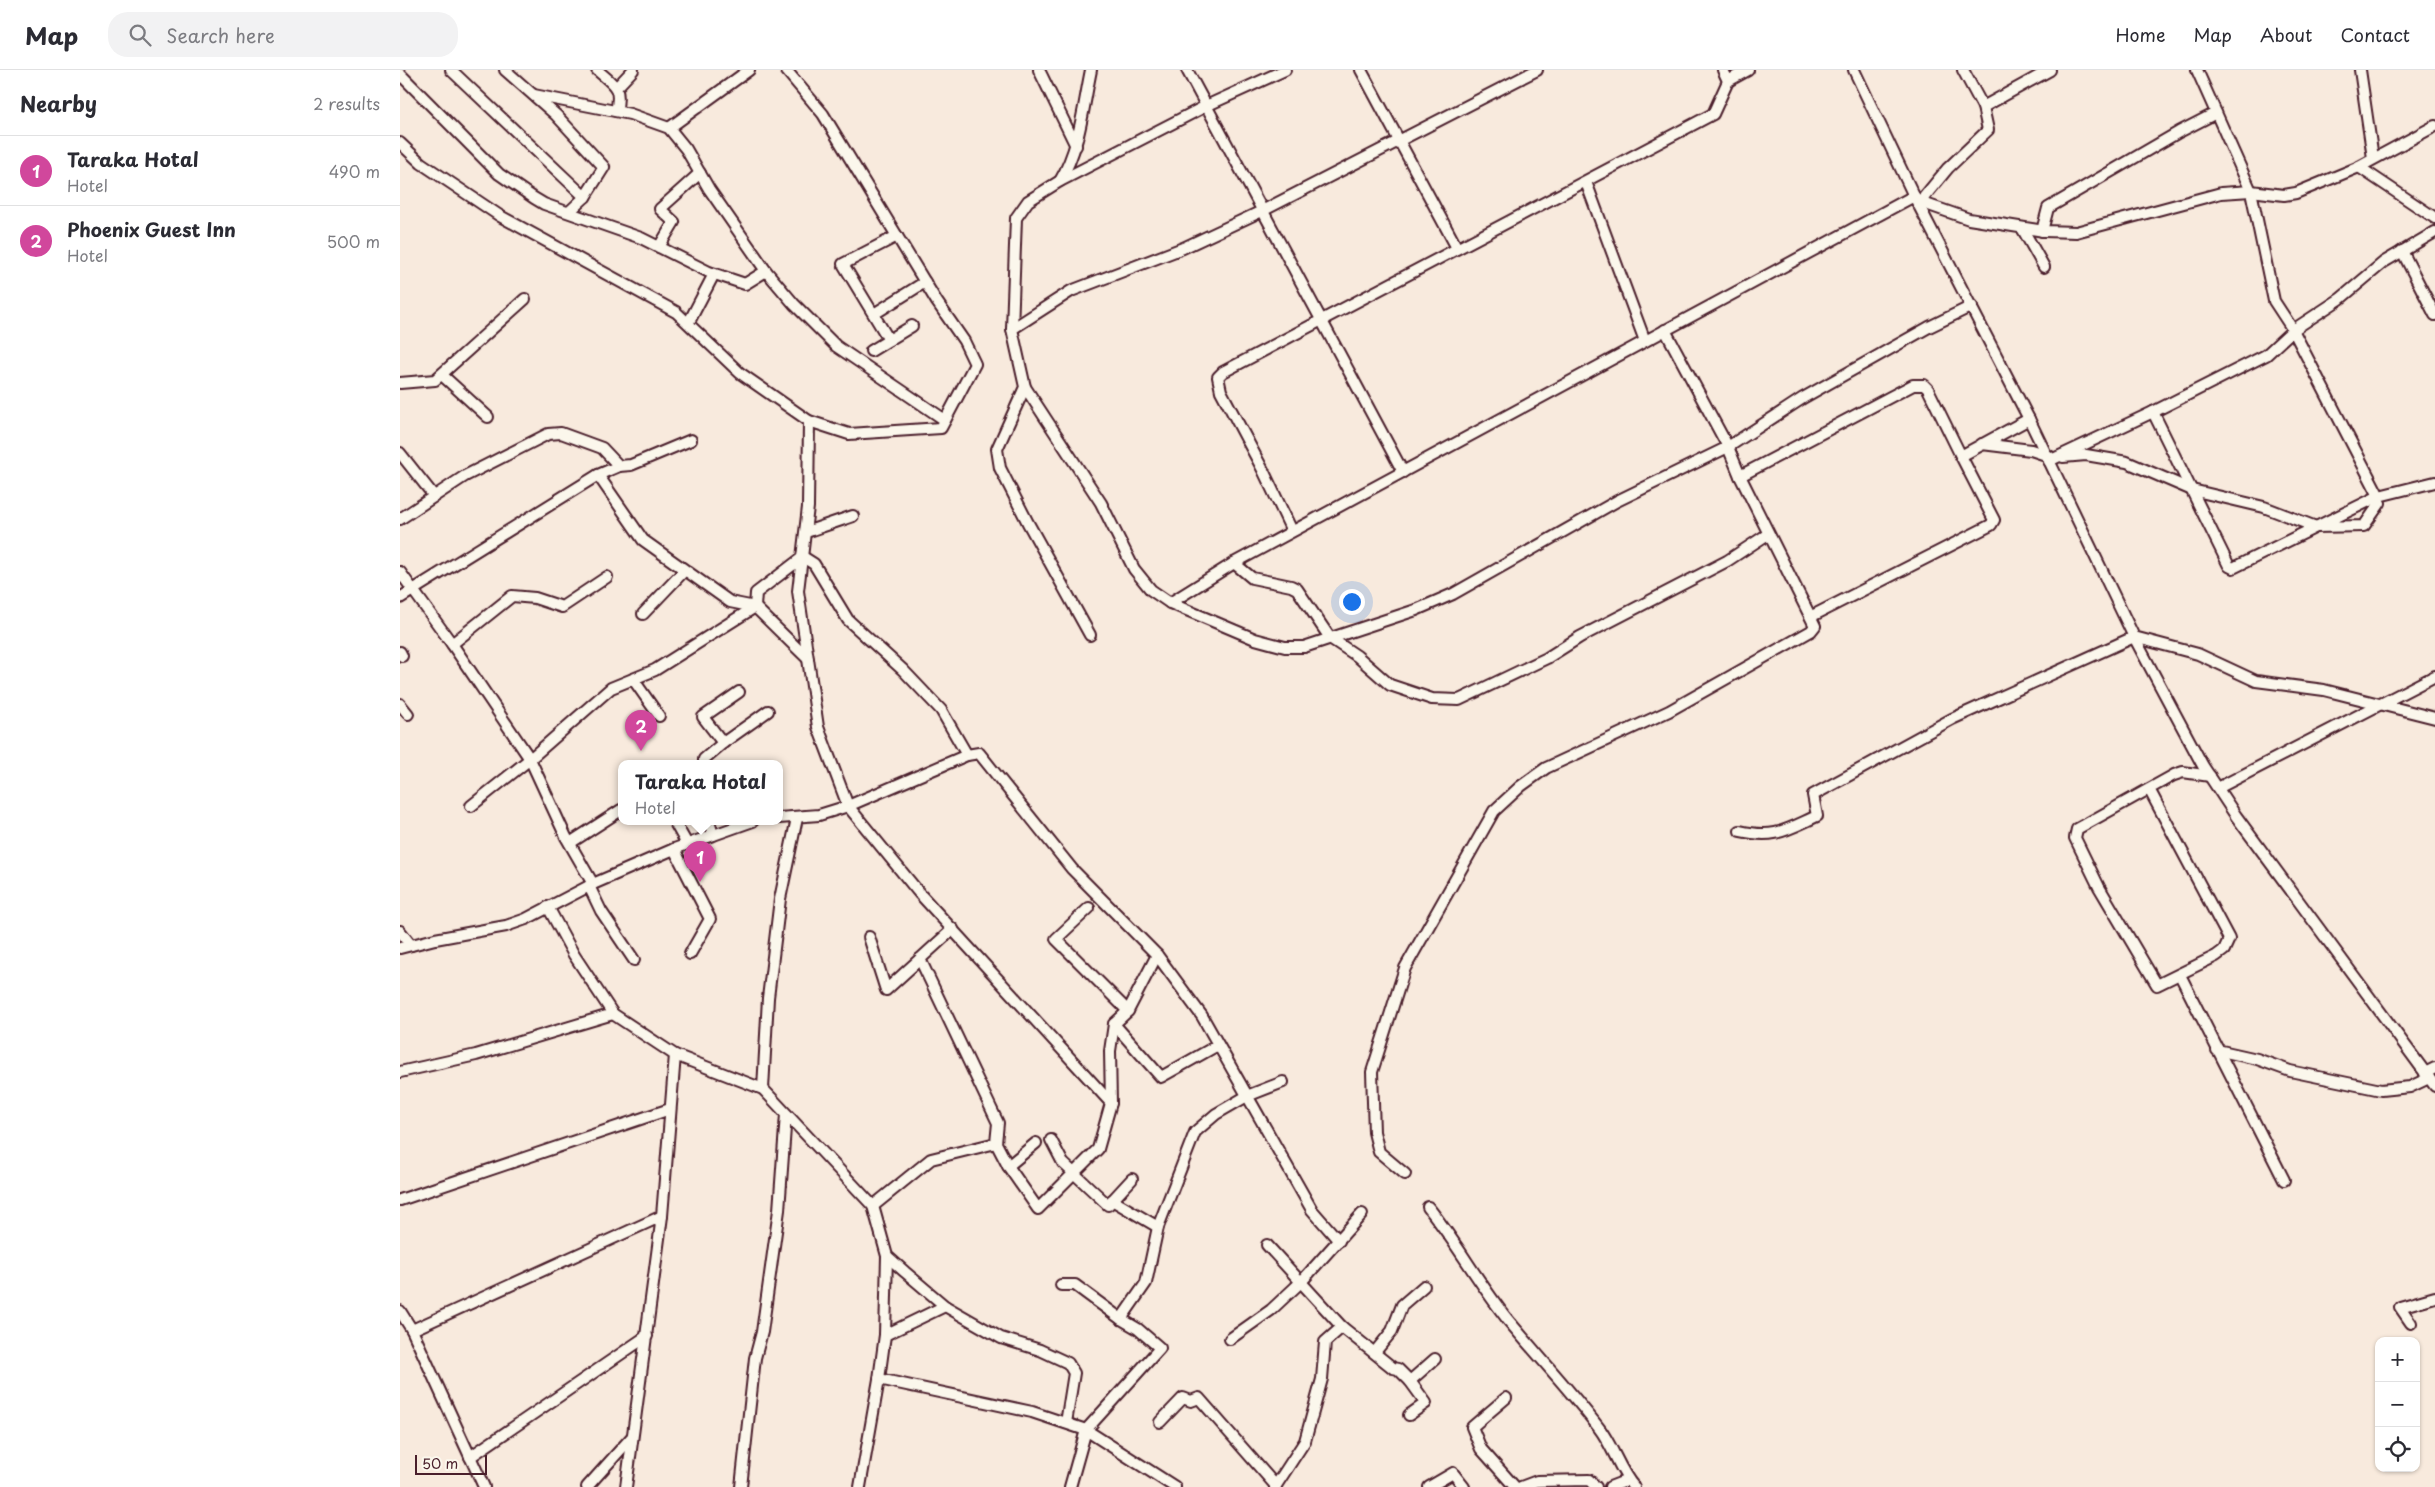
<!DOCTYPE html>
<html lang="en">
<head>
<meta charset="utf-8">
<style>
  :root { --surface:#fff; --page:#f2f2f3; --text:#2b2b33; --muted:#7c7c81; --line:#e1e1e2; --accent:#c8321e }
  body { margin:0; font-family:"Playpen Sans",sans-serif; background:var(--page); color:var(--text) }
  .controls { position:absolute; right:15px; bottom:15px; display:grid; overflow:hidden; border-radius:10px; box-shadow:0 1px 4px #0004 }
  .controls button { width:45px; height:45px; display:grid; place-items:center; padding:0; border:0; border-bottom:1px solid var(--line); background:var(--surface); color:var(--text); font:25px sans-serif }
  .scale { position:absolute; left:15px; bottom:12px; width:72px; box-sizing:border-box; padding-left:5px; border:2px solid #4a1f2b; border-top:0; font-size:14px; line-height:18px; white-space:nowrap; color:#4a1f2b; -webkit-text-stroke:4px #fbf7ec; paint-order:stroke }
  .you { position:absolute; left:951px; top:531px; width:18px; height:18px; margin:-12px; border:4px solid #fff; border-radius:50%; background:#1a73e8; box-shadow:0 0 0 8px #1a73e833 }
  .badge { display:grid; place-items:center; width:32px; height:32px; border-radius:50%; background:var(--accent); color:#fff; font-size:16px; font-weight:700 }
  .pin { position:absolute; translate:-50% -41px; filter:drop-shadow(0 1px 2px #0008) }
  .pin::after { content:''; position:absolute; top:26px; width:18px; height:15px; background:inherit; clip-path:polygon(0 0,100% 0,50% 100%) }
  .popup { position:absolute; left:218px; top:690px; width:165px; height:65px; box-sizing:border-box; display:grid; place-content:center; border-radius:10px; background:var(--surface); filter:drop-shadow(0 1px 4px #0005); font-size:16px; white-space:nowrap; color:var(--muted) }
  .popup b { font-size:19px; color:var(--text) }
  .popup::after { content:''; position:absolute; left:50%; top:100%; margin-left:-10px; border:10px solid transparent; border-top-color:var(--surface) }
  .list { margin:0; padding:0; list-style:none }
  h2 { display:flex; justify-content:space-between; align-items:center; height:65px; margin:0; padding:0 20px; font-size:21px }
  h2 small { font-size:16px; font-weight:400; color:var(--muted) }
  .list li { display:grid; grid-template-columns:32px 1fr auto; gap:15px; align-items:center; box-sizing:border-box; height:70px; padding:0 20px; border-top:1px solid var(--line) }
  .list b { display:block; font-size:19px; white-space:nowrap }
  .list p { margin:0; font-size:16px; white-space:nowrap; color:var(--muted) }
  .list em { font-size:16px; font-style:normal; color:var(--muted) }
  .icon { flex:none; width:28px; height:28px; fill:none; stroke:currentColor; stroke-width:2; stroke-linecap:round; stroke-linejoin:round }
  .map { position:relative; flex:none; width:2035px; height:1417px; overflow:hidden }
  header { display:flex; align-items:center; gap:30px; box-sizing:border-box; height:70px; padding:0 25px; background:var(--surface); border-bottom:1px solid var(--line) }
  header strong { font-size:24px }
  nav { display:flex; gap:28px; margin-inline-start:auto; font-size:18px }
  .search { width:350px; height:45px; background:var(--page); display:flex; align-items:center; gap:12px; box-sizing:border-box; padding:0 18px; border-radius:20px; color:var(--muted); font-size:19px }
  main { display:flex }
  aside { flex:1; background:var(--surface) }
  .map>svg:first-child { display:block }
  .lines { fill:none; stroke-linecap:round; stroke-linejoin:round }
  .minor-casing { stroke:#4a1f2b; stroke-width:14 }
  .minor { stroke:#fbf7ec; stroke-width:10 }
</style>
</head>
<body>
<header>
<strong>Map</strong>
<div class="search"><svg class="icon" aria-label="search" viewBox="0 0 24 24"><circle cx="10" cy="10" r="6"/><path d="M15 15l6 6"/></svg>Search here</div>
<nav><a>Home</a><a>Map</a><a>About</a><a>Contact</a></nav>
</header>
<main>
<aside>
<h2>Nearby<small>2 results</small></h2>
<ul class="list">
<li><span class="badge" style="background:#d1479c">1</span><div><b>Taraka Hotal</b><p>Hotel</p></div><em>490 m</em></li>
<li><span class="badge" style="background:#d1479c">2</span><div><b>Phoenix Guest Inn</b><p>Hotel</p></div><em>500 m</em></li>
</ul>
</aside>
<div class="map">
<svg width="2035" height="1417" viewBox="0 0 2035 1417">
  <rect width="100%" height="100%" fill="#f8eadd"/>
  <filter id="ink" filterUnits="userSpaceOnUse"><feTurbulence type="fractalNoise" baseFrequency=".02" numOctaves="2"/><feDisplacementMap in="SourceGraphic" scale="10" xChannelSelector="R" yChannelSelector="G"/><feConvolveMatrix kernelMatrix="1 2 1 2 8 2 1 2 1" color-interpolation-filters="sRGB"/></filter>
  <g filter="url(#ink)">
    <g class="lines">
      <!-- minor casing -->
      <g class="minor-casing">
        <g id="minor">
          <polyline points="51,0 185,127"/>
          <polyline points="105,0 156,45 204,97 185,127 169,142"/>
          <path d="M197,0c17,15 25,17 19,41"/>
          <polyline points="639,0 676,76"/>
          <polyline points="787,0 1003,402"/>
          <polyline points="961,0 1057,178"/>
          <polyline points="1454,0 1514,126 1629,349 1734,567 1803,696 1836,746 2035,1016"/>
          <polyline points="1563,0 1583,37 1650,0"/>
          <polyline points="1797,0 1851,121 1874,231 1893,260 1940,229 1984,192 2035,162"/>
          <polyline points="1960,0 1973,88"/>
          <polyline points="0,4 99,104 134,128 144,134 241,168 309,202 345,214 366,201"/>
          <polyline points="1328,11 1348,0"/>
          <polyline points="217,17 233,0"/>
          <polyline points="134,25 230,44 269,58 286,79 309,119 366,201 394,234 436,276 545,350"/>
          <polyline points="269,58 349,0"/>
          <polyline points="0,73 21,93 100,146 276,242 340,303 409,351 449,364 541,358 575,294 564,271 537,232 423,44 386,0"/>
          <polyline points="1959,97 2035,148"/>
          <path d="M660,111c20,-34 23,-73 31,-111"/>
          <polyline points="1186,112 1245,271"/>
          <polyline points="1520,132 1548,98 1588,60 1583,37"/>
          <polyline points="1622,158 1644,197"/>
          <polyline points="1642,161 1648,138 1779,62 1816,43"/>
          <polyline points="259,177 274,152 260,139 300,103"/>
          <polyline points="2002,181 2035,245"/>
          <polyline points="474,244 525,212"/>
          <polyline points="289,252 314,204"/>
          <polyline points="612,259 616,148 628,131 660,111 806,36 885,0"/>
          <polyline points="1265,260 1328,377 1340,406"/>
          <polyline points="489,270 443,194 497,166"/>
          <polyline points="471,281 512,256"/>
          <polyline points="42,305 88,347"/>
          <polyline points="0,313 35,310 125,229"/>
          <polyline points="625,317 701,433 734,499 751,520 770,533 855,569 885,577 904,577 1016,540 1053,524 1217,431 1328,377 1403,328 1529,257 1572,236"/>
          <polyline points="1753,342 1829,496 1833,498 1979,426 2035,412"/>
          <polyline points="409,351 408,437 398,521 418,657 448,736 520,824 711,1033"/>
          <polyline points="1582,374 1631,380 1649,386"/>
          <polyline points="0,383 34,426"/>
          <polyline points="1663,387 1686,385 1727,392 1792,420 1864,437 1916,457 1964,456 1980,433"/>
          <polyline points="1649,391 1753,342 1866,285 1893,260 1979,426"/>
          <polyline points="198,405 243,470 330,532 355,537 408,589"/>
          <polyline points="0,449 65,406 148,364 161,363 202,378 219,396"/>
          <polyline points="892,461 863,400 821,321 818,307 823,302 1313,44 1328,11 1323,0"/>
          <polyline points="406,462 453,446"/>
          <polyline points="834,493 852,508 891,516 897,519 930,568 957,586 990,615 1032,629 1059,630 1147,588 1180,567 1327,491 1368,464"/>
          <polyline points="0,502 52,574 130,689 166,767 193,814"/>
          <polyline points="0,528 198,405 219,396 231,395 291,370"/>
          <polyline points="770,533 834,493 1514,126 1520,132 1569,149 1644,161 1676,162 1821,123 1851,121 1884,125 1896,123 1959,97 2035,56"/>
          <polyline points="243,544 284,501"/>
          <polyline points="1412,546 1591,455 1594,450 1561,386"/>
          <polyline points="690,565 628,453 600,398 597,379 625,317 612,259 671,221 783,178 862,141 1137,0"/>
          <polyline points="52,574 112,526 135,528 162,537 207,507"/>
          <polyline points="0,582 2,586"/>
          <polyline points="233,609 259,646"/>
          <polyline points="0,634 8,644"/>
          <polyline points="323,673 303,647 339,622"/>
          <polyline points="304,693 304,689 323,673 368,641"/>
          <polyline points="1818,718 2035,606"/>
          <polyline points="1749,719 1829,869 1824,880 1816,886 1757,915 1699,817 1675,768 1677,759 1774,705 1783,702 1810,706"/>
          <polyline points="71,736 130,689 211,618 255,600 355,537 356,523 403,487 414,494 448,550 503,600 541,640 567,685"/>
          <polyline points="379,748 419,745 448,736 567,685 579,683 672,799 757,885 802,946 912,1140 939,1171"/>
          <polyline points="274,751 287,774"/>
          <polyline points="309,751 313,765"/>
          <path d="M1340,761c35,8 46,-1 77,-15l-4,-21 139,-76 182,-82 64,17 58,27 68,9 111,28"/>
          <polyline points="170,773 221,740"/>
          <polyline points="274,779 310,849 290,884"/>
          <polyline points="189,816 201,841 234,890"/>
          <polyline points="148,837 174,885 213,944 275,985 363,1019 473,1136 487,1186 505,1202 545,1236 601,1268 640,1280 668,1293 674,1303 666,1353"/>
          <polyline points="689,838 656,869 728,941"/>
          <polyline points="553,859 520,889 598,1053 596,1073 608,1096 638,1139 698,1079 711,1033 710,981 714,954 728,941 757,885"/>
          <polyline points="0,861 11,875"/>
          <polyline points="469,867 486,920 520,889"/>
          <polyline points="0,878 35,869 106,856 126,849 193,814 274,779 353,751"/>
          <polyline points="1780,905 1884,1110"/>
          <polyline points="714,954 761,1007 818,975"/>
          <polyline points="1817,980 1857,989 1890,1001 1981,1020 2010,1017 2029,1008"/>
          <polyline points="0,1002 76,985 213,944"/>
          <polyline points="2025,1003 2035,998"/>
          <polyline points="363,1019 368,928 380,829 397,748"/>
          <polyline points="651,1070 663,1093 708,1135 732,1109"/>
          <polyline points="608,1096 636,1073"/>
          <polyline points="1005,1104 979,1082 974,1062 972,1002 1005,898 1094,741 1121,716 1146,698 1269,641 1411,561 1415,556 1340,406 1513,315 1524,315 1528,319 1561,386 1629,349"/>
          <polyline points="0,1130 270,1039"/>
          <polyline points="712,1130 758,1157"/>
          <polyline points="473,1136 531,1089 596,1073"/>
          <path d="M1028,1137c29,36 51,77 80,113 30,36 62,70 91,108 14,18 20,42 35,59"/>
          <polyline points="867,1175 942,1257 993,1298 998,1299 1010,1311 1026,1333 1009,1345"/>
          <polyline points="661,1215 675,1215 721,1249"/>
          <polyline points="0,1241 12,1260 84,1417"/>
          <polyline points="2011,1253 2000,1237 2035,1227"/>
          <polyline points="12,1260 262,1146"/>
          <polyline points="485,1265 545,1236"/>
          <polyline points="830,1269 871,1240 902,1211 962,1144"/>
          <polyline points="975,1282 992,1261 1002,1235 1024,1216"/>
          <polyline points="479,1309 632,1342 686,1360 775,1417"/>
          <polyline points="1010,1311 1035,1289"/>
          <polyline points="1106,1328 1072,1357 1081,1379 1115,1417"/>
          <polyline points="760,1352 783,1328 791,1331 799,1328 876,1416"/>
          <polyline points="70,1387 247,1266"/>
          <polyline points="187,1417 231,1368"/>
          <polyline points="226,1417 262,1146 275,985"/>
          <polyline points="341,1417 355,1288 362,1262 379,1140 386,1044"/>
          <polyline points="460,1417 479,1309 485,1265 487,1186"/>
          <polyline points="670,1417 686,1360 760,1278 738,1259 721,1249 746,1213 758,1157 795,1062 816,1044 847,1026 883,1012"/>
          <polyline points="875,1417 905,1371 922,1309 925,1272 942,1257"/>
          <polyline points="1029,1417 1053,1403 1064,1417"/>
          <polyline points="1121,1417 1137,1411 1189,1410 1196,1417"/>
          <polyline points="1210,1417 1228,1410"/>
        </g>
      </g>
      <!-- minor -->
      <use href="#minor" class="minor"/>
    </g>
  </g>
</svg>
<div class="controls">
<button>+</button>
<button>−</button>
<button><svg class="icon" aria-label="locate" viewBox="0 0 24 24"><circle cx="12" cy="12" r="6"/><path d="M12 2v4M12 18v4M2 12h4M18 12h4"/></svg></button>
</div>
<div class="scale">50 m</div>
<div class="you"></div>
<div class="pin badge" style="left:300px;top:812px;background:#d1479c">1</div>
<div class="popup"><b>Taraka Hotal</b>Hotel</div>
<div class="pin badge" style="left:241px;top:681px;background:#d1479c">2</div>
</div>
</main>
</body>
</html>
